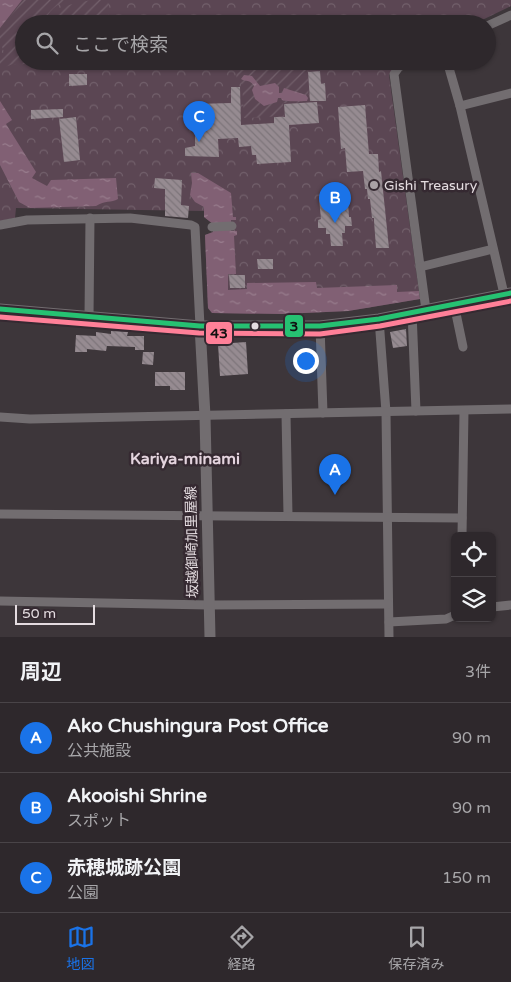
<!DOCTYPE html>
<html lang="ja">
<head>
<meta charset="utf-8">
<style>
  :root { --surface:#2e282c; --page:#3a3438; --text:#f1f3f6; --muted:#a7a6a9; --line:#494448; --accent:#1a73e8 }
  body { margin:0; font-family:"Varela Round","Noto Sans JP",sans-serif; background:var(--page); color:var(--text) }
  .controls { position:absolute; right:15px; bottom:15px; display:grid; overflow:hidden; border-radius:8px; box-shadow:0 1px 4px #0004 }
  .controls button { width:45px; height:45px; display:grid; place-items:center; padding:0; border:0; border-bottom:1px solid var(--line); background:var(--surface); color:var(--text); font:25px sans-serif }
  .scale { position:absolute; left:15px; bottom:12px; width:80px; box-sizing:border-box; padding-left:5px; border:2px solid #e4dce0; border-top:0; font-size:14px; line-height:18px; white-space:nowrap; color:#e4dce0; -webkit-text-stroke:4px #352931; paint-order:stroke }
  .you { position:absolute; left:305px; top:360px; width:18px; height:18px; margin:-12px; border:4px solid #fff; border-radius:50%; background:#1a73e8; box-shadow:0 0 0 8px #1a73e833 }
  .badge { display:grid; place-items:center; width:32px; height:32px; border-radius:50%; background:var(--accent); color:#fff; font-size:16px; font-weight:700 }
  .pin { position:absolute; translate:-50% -41px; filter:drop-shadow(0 1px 2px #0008) }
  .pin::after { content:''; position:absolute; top:26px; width:18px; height:15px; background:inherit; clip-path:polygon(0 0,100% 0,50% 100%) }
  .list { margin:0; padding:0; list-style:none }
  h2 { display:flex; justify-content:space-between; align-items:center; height:65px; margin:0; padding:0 20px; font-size:21px }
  h2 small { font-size:16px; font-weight:400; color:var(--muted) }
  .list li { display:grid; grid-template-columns:32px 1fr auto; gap:15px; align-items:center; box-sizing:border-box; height:70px; padding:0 20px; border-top:1px solid var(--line) }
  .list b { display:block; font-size:19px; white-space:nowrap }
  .list p { margin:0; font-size:16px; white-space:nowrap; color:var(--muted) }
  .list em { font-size:16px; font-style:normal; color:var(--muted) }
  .icon { flex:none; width:28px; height:28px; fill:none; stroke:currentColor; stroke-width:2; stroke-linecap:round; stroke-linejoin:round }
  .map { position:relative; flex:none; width:511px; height:637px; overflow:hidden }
  .search { position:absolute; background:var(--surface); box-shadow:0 1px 4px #0004; left:15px; right:15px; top:15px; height:55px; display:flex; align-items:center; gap:12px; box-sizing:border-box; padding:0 18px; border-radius:28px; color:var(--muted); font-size:19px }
  .sheet { height:275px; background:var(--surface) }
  nav { display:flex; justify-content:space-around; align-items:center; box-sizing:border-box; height:70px; border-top:1px solid var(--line); background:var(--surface); font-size:14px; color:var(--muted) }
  nav a { display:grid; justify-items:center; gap:2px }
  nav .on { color:var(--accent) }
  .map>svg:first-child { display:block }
  .forest { fill:url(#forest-crowns) }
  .garden { fill:url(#garden-furrows) }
  .water { fill:url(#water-ripples) }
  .building { fill:url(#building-back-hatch) }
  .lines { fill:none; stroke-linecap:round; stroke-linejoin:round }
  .minor { stroke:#726d70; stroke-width:9 }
  .tertiary { stroke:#726d70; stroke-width:11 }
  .bus-1-casing { stroke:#352931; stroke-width:9 }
  .bus-2-casing { stroke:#352931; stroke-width:9 }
  .bus-1 { stroke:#26c172; stroke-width:5 }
  .bus-2 { stroke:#ff8098; stroke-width:5 }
  .poi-dot { fill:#aaa2a6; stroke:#352931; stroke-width:2 }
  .bus-dot { fill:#e4dce0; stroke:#352931; stroke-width:2 }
  .labels { text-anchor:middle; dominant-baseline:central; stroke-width:5; stroke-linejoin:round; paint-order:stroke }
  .poi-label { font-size:14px; fill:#e4dce0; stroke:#352931; text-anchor:start }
  .street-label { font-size:14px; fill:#e4dce0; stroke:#352931 }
  .quarter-label { font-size:16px; font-weight:bold; fill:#e4d4de; stroke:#352931 }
  .line-badge { stroke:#352931; stroke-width:2 }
  .pale-badge-label { font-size:14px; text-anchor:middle; font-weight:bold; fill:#111 }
</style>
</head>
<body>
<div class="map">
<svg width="511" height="637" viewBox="0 0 511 637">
  <defs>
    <pattern id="forest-crowns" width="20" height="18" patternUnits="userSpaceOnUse" patternTransform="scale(1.25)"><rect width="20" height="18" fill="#5b4653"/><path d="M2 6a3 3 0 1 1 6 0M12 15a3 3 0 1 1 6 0" fill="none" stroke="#72606b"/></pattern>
    <pattern id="garden-furrows" width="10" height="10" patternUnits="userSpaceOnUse" patternTransform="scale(1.25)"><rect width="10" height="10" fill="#5b4653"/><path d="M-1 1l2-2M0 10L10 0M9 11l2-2" fill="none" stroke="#72606b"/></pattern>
    <pattern id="water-ripples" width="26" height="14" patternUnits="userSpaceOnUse" patternTransform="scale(1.25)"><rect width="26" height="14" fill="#816074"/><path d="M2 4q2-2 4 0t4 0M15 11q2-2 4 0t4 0" fill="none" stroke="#997e8e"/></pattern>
    <pattern id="building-back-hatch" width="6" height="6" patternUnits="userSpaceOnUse" patternTransform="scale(1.25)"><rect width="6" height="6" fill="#968b91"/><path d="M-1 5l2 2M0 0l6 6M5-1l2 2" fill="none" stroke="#7d757a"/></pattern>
  </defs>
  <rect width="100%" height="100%" fill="#3d363a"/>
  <!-- forest -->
  <polygon class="forest" points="0,0 511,0 511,6 474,24 24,24 24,61 398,61 389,75 420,299 348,311 282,314 212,313 208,308 205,235 213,232 213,224 204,217 204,211 16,208 15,218 0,221"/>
  <!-- garden -->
  <g class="garden">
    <path d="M23,0h47c-13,3 -22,11 -27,24h-19v37h4l-4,3h-11l-13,5v-12l5,-2 -5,-14v-11z"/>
    <path d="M91,0h12l6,4v20h-61c8,-19 25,-20 43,-24z"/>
    <polygon points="235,61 307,61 309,102 283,103 284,116 244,118 242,83 237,83"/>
  </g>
  <!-- water -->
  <g class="water">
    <polygon points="0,0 22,0 0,28"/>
    <path d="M244,75l8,1 8,10 15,-3 4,4v6h3l2,-5 22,7 2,3 -1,3c-4,0 -22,1 -25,-1l-1,-2h-3l-1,4 -13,4 -9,-7 -3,-9 2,-4c-4,-7 -8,-4 -13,-7z"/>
    <path d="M0,101l12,19 -6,4 30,48 -4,6 15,8 4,-6 65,-2 2,21c-7,4 -13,1 -22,7l-66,2 -11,-6 -19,-37z"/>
    <polygon points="191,173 198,173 231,193 233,217 236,217 236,220 231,220 231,231 237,231 237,235 234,236 236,274 228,274 228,290 247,289 247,283 316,282 317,288 397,285 397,292 419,291 420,299 348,311 282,314 212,313 208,308 205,235 213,232 213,224 204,217 204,207 195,202 190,195 192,183"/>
  </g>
  <!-- building -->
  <g class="building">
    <polygon points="320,71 321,84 325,83 326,101 310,101 308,72"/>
    <polygon points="69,74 87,74 87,85 69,86"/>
    <polygon points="231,87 240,87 241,125 274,123 274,117 285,117 284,104 317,102 319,123 289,125 291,162 257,164 256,155 252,155 251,146 239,147 238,138 218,139 219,157 185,156 185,148 195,146 195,135 198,135 196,104 231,103"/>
    <polygon points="365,105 369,154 378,154 379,172 381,171 389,248 376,248 374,221 374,218 372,218 370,199 368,199 367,189 365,189 363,171 347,172 345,148 341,149 338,107"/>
    <polygon points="63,109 63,117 31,119 31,110"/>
    <polygon points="76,117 80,160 64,162 59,119"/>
    <polygon points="155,178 182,180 181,205 189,206 188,218 165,216 165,189 154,188"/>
    <polygon points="344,198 344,202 348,202 349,217 351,217 352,226 345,226 345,233 342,233 343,246 331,246 330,234 326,234 326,228 318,228 318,220 321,219 319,199"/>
    <polygon points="257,259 273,259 273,269 258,269"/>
    <polygon points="229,275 245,275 245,288 230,288"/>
    <polygon points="406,329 407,346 393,348 390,332"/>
    <polygon points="111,331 128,332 127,336 144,336 144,350 135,350 135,347 107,346 106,351 87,349 87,352 75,352 76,335 96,336 96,332 111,334"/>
    <polygon points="246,342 248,374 220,376 218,344"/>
    <polygon points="143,352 154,352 153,365 142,364"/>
    <polygon points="155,372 185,372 185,390 170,390 170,386 155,386"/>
  </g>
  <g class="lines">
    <!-- minor -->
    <g class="minor">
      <polyline points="487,26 511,15"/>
      <polyline points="412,61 399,67 394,74 426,310"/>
      <polyline points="447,61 460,106 504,294"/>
      <polyline points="460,106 511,93"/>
      <polyline points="0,225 27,220 130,218 191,225 195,227 200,326"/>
      <polyline points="212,227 232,226"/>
      <polyline points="420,267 493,249"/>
      <polyline points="454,304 463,347"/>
      <polyline points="412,312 416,411"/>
      <polyline points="89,317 90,218"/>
      <polyline points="379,319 386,412 389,637"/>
      <polyline points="320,326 323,413"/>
      <polyline points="286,414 288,515"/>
      <polyline points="0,417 30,419 511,409"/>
      <polyline points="0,514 462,518"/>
      <polyline points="462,536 464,411"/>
      <polyline points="0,601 209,605 388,604"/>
      <polyline points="492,607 511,605"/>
      <polyline points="389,622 446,619 455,615"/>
    </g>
    <!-- tertiary -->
    <g class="tertiary">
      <polyline points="0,309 200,326 320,326 379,319 511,293"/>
      <polyline points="200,326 205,416 210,637"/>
    </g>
    <!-- bus-1 casing -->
    <g class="bus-1-casing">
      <polyline id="bus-1" points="0,309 200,326 320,326 379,319 511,293"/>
    </g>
    <!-- bus-2 casing -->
    <g class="bus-2-casing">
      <polyline id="bus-2" points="0,317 199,333 320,334 380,326 511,301"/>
    </g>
    <!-- bus-1 -->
    <use href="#bus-1" class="bus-1"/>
    <!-- bus-2 -->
    <use href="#bus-2" class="bus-2"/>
  </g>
  <!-- markers -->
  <circle class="poi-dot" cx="374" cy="185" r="5"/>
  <circle class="bus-dot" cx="255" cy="326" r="4.5"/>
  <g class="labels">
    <!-- poi labels -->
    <g class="poi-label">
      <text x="384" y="185">Gishi Treasury</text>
    </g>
    <!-- street labels -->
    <g class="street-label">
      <text transform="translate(192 542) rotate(-91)">坂越御崎加里屋線</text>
    </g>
    <!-- quarter labels -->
    <g class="quarter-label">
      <text x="185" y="459">Kariya-minami</text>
    </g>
  </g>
  <g class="line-badge">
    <rect x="284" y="314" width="20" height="24" rx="5" fill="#26c172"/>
    <rect x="205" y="321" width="28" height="24" rx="5" fill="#ff8098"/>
  </g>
  <g class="pale-badge-label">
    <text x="294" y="331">3</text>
    <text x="219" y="338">43</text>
  </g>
</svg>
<div class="controls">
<button><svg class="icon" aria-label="locate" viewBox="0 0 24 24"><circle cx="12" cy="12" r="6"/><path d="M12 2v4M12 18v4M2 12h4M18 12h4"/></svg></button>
<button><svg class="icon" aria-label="layers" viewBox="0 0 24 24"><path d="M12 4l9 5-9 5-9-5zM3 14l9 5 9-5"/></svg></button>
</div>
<div class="scale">50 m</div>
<div class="you"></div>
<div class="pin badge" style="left:335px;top:495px">A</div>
<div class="pin badge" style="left:335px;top:223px">B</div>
<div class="pin badge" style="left:199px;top:142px">C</div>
<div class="search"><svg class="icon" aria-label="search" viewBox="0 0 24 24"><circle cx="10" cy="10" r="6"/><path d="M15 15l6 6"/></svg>ここで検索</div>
</div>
<section class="sheet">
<h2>周辺<small>3件</small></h2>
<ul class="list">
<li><span class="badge">A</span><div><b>Ako Chushingura Post Office</b><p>公共施設</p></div><em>90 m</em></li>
<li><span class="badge">B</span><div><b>Akooishi Shrine</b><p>スポット</p></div><em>90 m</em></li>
<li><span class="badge">C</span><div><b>赤穂城跡公園</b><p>公園</p></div><em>150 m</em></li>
</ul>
</section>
<nav>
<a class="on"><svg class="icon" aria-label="map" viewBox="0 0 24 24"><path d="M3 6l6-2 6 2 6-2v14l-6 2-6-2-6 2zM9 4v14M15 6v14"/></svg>地図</a>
<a><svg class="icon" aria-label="directions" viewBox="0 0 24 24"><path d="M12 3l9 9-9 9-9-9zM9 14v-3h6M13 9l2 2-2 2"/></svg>経路</a>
<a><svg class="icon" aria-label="saved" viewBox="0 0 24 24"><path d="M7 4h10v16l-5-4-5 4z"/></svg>保存済み</a>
</nav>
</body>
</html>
